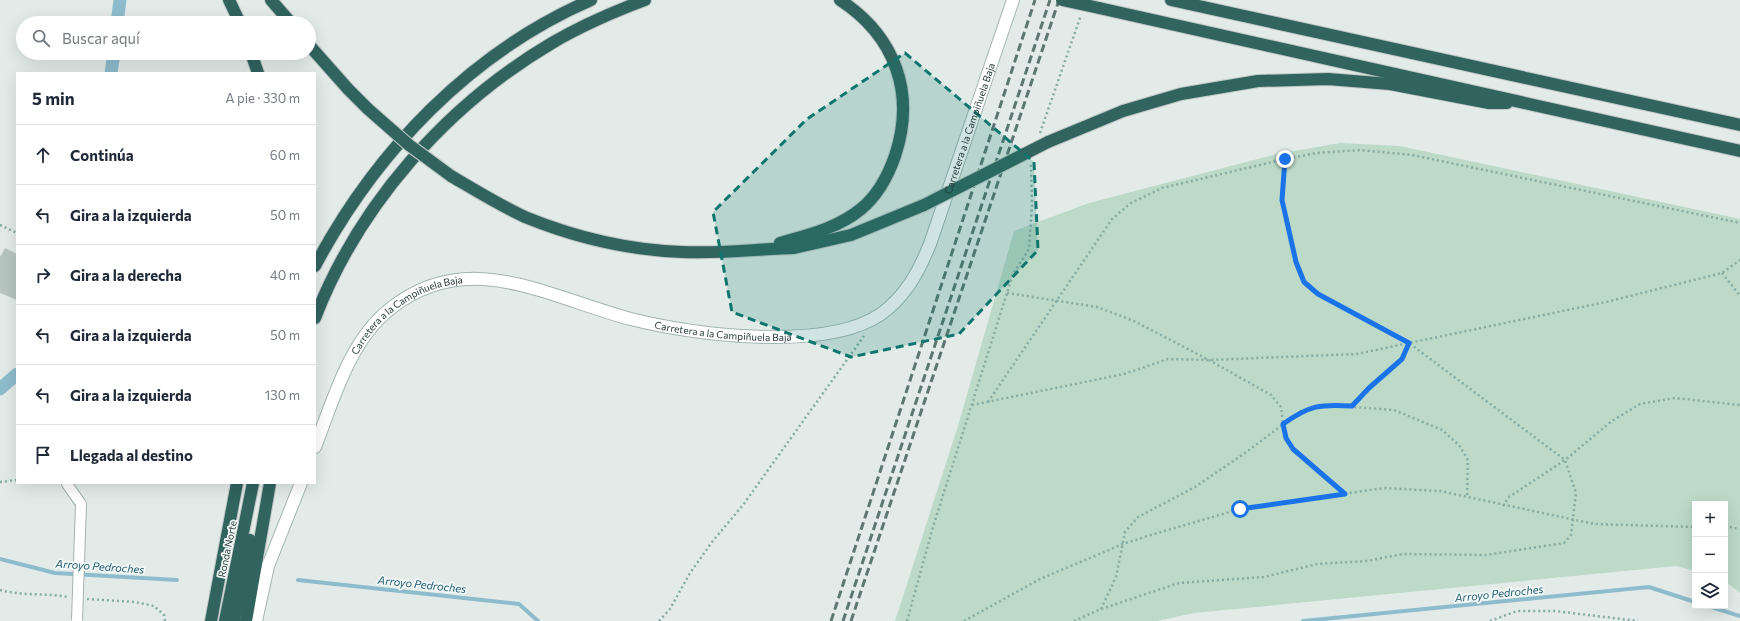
<!DOCTYPE html>
<html lang="es">
<head>
<meta charset="utf-8">
<style>
  :root { --surface:#fff; --page:#f6f6f7; --text:#1f2937; --muted:#747a83; --line:#e0e1e3 }
  body { margin:0; font-family:Commissioner,sans-serif; background:var(--page); color:var(--text) }
  .controls { position:absolute; right:12px; bottom:12px; display:grid; overflow:hidden; border-radius:0px; box-shadow:0 4px 16px #0002 }
  .controls button { width:36px; height:36px; display:grid; place-items:center; padding:0; border:0; border-bottom:1px solid var(--line); background:var(--surface); color:var(--text); font:20px sans-serif }
  .stop { position:absolute; width:12px; height:12px; margin:-9px; border:3px solid #1a73e8; border-radius:50%; background:#fff }
  .stop.end { background:#1a73e8; border-color:#fff; box-shadow:0 1px 4px #0008 }
  .list { margin:0; padding:0; list-style:none }
  h2 { display:flex; justify-content:space-between; align-items:center; height:52px; margin:0; padding:0 16px; font-size:17px }
  h2 small { font-size:13px; font-weight:400; color:var(--muted) }
  .list li { display:grid; grid-template-columns:26px 1fr auto; gap:12px; align-items:center; box-sizing:border-box; height:60px; padding:0 16px; border-top:1px solid var(--line) }
  .list b { display:block; font-size:15px; white-space:nowrap }
  .list em { font-size:13px; font-style:normal; color:var(--muted) }
  .icon { flex:none; width:22px; height:22px; fill:none; stroke:currentColor; stroke-width:2; stroke-linecap:round; stroke-linejoin:round }
  .map { position:relative; flex:none; width:1740px; height:621px; overflow:hidden }
  .search { position:absolute; background:var(--surface); box-shadow:0 4px 16px #0002; left:16px; top:16px; width:300px; height:44px; display:flex; align-items:center; gap:10px; box-sizing:border-box; padding:0 14px; border-radius:22px; color:var(--muted); font-size:15px }
  .panel { position:absolute; background:var(--surface); box-shadow:0 4px 16px #0002; left:16px; top:72px; width:300px; height:412px; border-radius:0px }
  .map>svg:first-child { display:block }
  .green { fill:#bcdac7 }
  .lines { fill:none; stroke-linecap:round; stroke-linejoin:round }
  .stream { stroke:#8ebccc; stroke-width:4 }
  .canal { stroke:#8ebccc; stroke-width:13 }
  .building { fill:#b7c5c1 }
  .street-casing { stroke:#a5b2af; stroke-width:12 }
  .secondary-casing { stroke:#a1b6b0; stroke-width:14 }
  .highway-casing { stroke:#c1c8c7; stroke-width:14 }
  .path { stroke:#84aca4; stroke-width:2.5; stroke-dasharray:2 3; stroke-linecap:butt }
  .street { stroke:#fff; stroke-width:10 }
  .secondary { stroke:#fff; stroke-width:12 }
  .highway { stroke:#31645f; stroke-width:12 }
  .rail { stroke:#5e7672; stroke-width:3; stroke-dasharray:8 4; stroke-linecap:butt }
  .street-bridge-casing { stroke:#a5b2af; stroke-width:12; stroke-linecap:butt }
  .highway-bridge-casing { stroke:#c1c8c7; stroke-width:14; stroke-linecap:butt }
  .street-bridge { stroke:#fff; stroke-width:10 }
  .highway-bridge { stroke:#31645f; stroke-width:12 }
  .route { stroke:#1a73e8; stroke-width:5 }
  .marked { fill:#0f766e; fill-opacity:0.2; stroke:#0f766e; stroke-width:3; stroke-dasharray:8 5; stroke-linejoin:round }
  .labels { text-anchor:middle; dominant-baseline:central; stroke-width:3.5; stroke-linejoin:round; paint-order:stroke }
  .street-label { font-size:10px; fill:#233a36; stroke:#f2f8f5 }
  .water-label { font-size:11px; font-style:italic; fill:#225c72; stroke:#f2f8f5 }
</style>
</head>
<body>
<div class="map">
<svg width="1740" height="621" viewBox="0 0 1740 621">
  <rect width="100%" height="100%" fill="#e2ebe8"/>
  <!-- green -->
  <polygon class="green" points="1340,143 1400,146 1740,219 1740,593 1725,581 1725,504 1695,504 1695,571 1676,566 1194,613 1157,621 895,621 958,426 1014,231 1089,203 1277,154"/>
  <g class="lines">
    <!-- stream -->
    <g class="stream">
      <polyline points="0,559 55,573 177,580"/>
      <polyline points="298,580 519,604 538,621"/>
      <polyline points="1708,606 1740,616"/>
      <polyline points="1303,621 1649,587 1695,602"/>
    </g>
    <!-- canal -->
    <g class="canal">
      <polyline points="117,23 120,0"/>
      <polyline points="111,73 114,53"/>
      <polyline points="0,389 17,374"/>
    </g>
  </g>
  <!-- building -->
  <polygon class="building" points="5,248 17,254 17,300 0,293 0,257"/>
  <g class="lines">
    <!-- street casing -->
    <g class="street-casing">
      <polyline id="street" points="67,484 81,504"/>
    </g>
    <!-- secondary casing -->
    <g class="secondary-casing">
      <g id="secondary">
        <path id="s1" d="M315,447c18,-46 34,-106 75,-138 79,-63 159,-11 241,10 62,16 195,33 250,-5 25,-18 38,-43 49,-70l83,-244"/>
        <polyline points="256,621 268,566 301,483"/>
      </g>
    </g>
    <!-- highway casing -->
    <g class="highway-casing">
      <g id="highway">
        <polyline points="229,0 240,23"/>
        <polyline points="271,0 291,23"/>
        <polyline points="1171,0 1740,125"/>
        <polyline points="1099,8 1740,151"/>
        <polyline points="309,45 348,89 368,109"/>
        <polyline points="251,53 258,73"/>
        <polyline points="1048,142 1123,111 1181,94 1258,81 1328,79 1390,84 1489,103 1507,103"/>
        <path d="M451,176c24,14 48,29 74,41 49,20 104,33 157,35 37,2 75,-3 112,-4l57,-13 73,-30"/>
        <path d="M780,243c28,-8 58,-15 81,-34 16,-13 27,-33 34,-53 21,-63 0,-120 -55,-156"/>
        <path d="M315,266c61,-115 156,-214 276,-266"/>
        <path d="M315,318c44,-114 132,-213 237,-275 29,-17 61,-31 93,-43"/>
        <polyline points="211,621 237,483"/>
        <polyline points="225,621 253,483"/>
        <polyline points="234,621 250,540"/>
        <polyline points="246,621 270,483"/>
      </g>
    </g>
    <!-- path -->
    <g class="path">
      <polyline points="1040,133 1081,15"/>
      <polyline points="1285,159 1281,200 1296,263 1304,282 1318,294 1409,343 1606,302 1722,273 1740,260"/>
      <polyline points="0,225 17,233"/>
      <polyline points="1722,273 1740,296"/>
      <polyline points="1007,293 1097,307 1134,321 1209,360 1271,395 1281,407 1285,438 1293,449 1345,494"/>
      <polyline points="988,402 1112,219 1131,203 1162,188 1285,159 1317,153 1360,150 1412,155 1740,223"/>
      <polyline points="972,405 1124,374 1168,359 1209,360 1357,354 1409,343 1565,460 1576,493 1571,535 1564,543 1486,555 1403,554 1367,561 1317,564 1264,577 1179,583 1101,609 1074,621"/>
      <polyline points="1352,406 1369,388 1402,359 1409,343"/>
      <polyline points="0,482 17,480"/>
      <polyline points="1503,506 1509,497 1565,460 1612,421 1640,404 1675,398 1740,405"/>
      <polyline points="1725,526 1740,529"/>
      <path d="M0,590c22,6 46,3 68,7"/>
      <polyline points="87,599 135,602 154,606 164,615 165,621"/>
      <polyline points="1101,609 1116,577 1125,532 1138,517 1195,487 1245,453 1301,411 1326,405 1394,410 1442,430 1459,445 1468,460 1467,497"/>
      <polyline points="659,621 670,609 690,573 712,542 743,505 864,336"/>
      <polyline points="907,621 933,527 1013,274 1029,249 1032,205 1031,165"/>
      <polyline points="964,621 1040,579 1123,544 1154,534 1240,509 1384,488 1440,491 1594,524 1695,527"/>
      <polyline points="1490,621 1517,611 1555,611 1638,621"/>
    </g>
    <!-- street -->
    <use href="#street" class="street"/>
    <!-- secondary -->
    <use href="#secondary" class="secondary"/>
    <!-- highway -->
    <use href="#highway" class="highway"/>
    <!-- rail -->
    <g class="rail">
      <polyline points="831,621 1035,0"/>
      <polyline points="843,621 1050,0"/>
      <polyline points="851,621 1059,0"/>
    </g>
    <!-- street-bridge casing -->
    <g class="street-bridge-casing">
      <polyline id="street-bridge" points="77,620 81,504"/>
    </g>
    <!-- highway-bridge casing -->
    <g class="highway-bridge-casing">
      <g id="highway-bridge">
        <polyline points="1062,0 1099,8"/>
        <polyline points="368,109 409,145 451,176"/>
        <polyline points="924,205 1048,142"/>
      </g>
    </g>
    <!-- street-bridge -->
    <use href="#street-bridge" class="street-bridge"/>
    <!-- highway-bridge -->
    <use href="#highway-bridge" class="highway-bridge"/>
  </g>
  <g class="lines">
    <!-- route -->
    <path class="route" d="M1240,509l105,-15 -52,-45 -7,-11 -3,-14c27,-19 37,-20 69,-18l17,-18 33,-29 7,-16 -91,-49 -14,-12 -8,-20 -14,-62 3,-41"/>
  </g>
  <!-- marked area -->
  <path class="marked" d="M905,53l129,109 4,88 -79,84 -108,23 -119,-45 -19,-100 94,-93z"/>
  <g class="labels">
    <!-- street labels -->
    <g class="street-label">
      <text stroke="none"><textPath href="#s1" startOffset="877">Carretera a la Campiñuela Baja</textPath></text>
      <text stroke="none"><textPath href="#s1" startOffset="170">Carretera a la Campiñuela Baja</textPath></text>
      <text stroke="none"><textPath href="#s1" startOffset="506">Carretera a la Campiñuela Baja</textPath></text>
      <text transform="translate(227 549) rotate(-78)">Ronda Norte</text>
    </g>
    <!-- water labels -->
    <g class="water-label">
      <text transform="translate(100 566) rotate(4)">Arroyo Pedroches</text>
      <text transform="translate(422 584) rotate(6)">Arroyo Pedroches</text>
      <text transform="translate(1499 593) rotate(-6)">Arroyo Pedroches</text>
    </g>
  </g>
</svg>
<div class="controls">
<button>+</button>
<button>−</button>
<button><svg class="icon" aria-label="layers" viewBox="0 0 24 24"><path d="M12 4l9 5-9 5-9-5zM3 14l9 5 9-5"/></svg></button>
</div>
<div class="stop" style="left:1240px;top:509px"></div>
<div class="stop end" style="left:1285px;top:159px"></div>
<div class="search"><svg class="icon" aria-label="search" viewBox="0 0 24 24"><circle cx="10" cy="10" r="6"/><path d="M15 15l6 6"/></svg>Buscar aquí</div>
<section class="panel">
<h2>5 min<small>A pie · 330 m</small></h2>
<ul class="list">
<li><svg class="icon" aria-label="ahead" viewBox="0 0 24 24"><path d="M12 20V5M6 11l6-6 6 6"/></svg><div><b>Continúa</b></div><em>60 m</em></li>
<li><svg class="icon" aria-label="left" viewBox="0 0 24 24"><path d="M17 20v-9H6M10 6l-5 5 5 5"/></svg><div><b>Gira a la izquierda</b></div><em>50 m</em></li>
<li><svg class="icon" aria-label="right" viewBox="0 0 24 24"><path d="M7 20v-9h11M14 6l5 5-5 5"/></svg><div><b>Gira a la derecha</b></div><em>40 m</em></li>
<li><svg class="icon" aria-label="left" viewBox="0 0 24 24"><path d="M17 20v-9H6M10 6l-5 5 5 5"/></svg><div><b>Gira a la izquierda</b></div><em>50 m</em></li>
<li><svg class="icon" aria-label="left" viewBox="0 0 24 24"><path d="M17 20v-9H6M10 6l-5 5 5 5"/></svg><div><b>Gira a la izquierda</b></div><em>130 m</em></li>
<li><svg class="icon" aria-label="arrive" viewBox="0 0 24 24"><path d="M6 21V4h12l-3 4 3 4H6"/></svg><div><b>Llegada al destino</b></div></li>
</ul>
</section>
</div>
</body>
</html>
